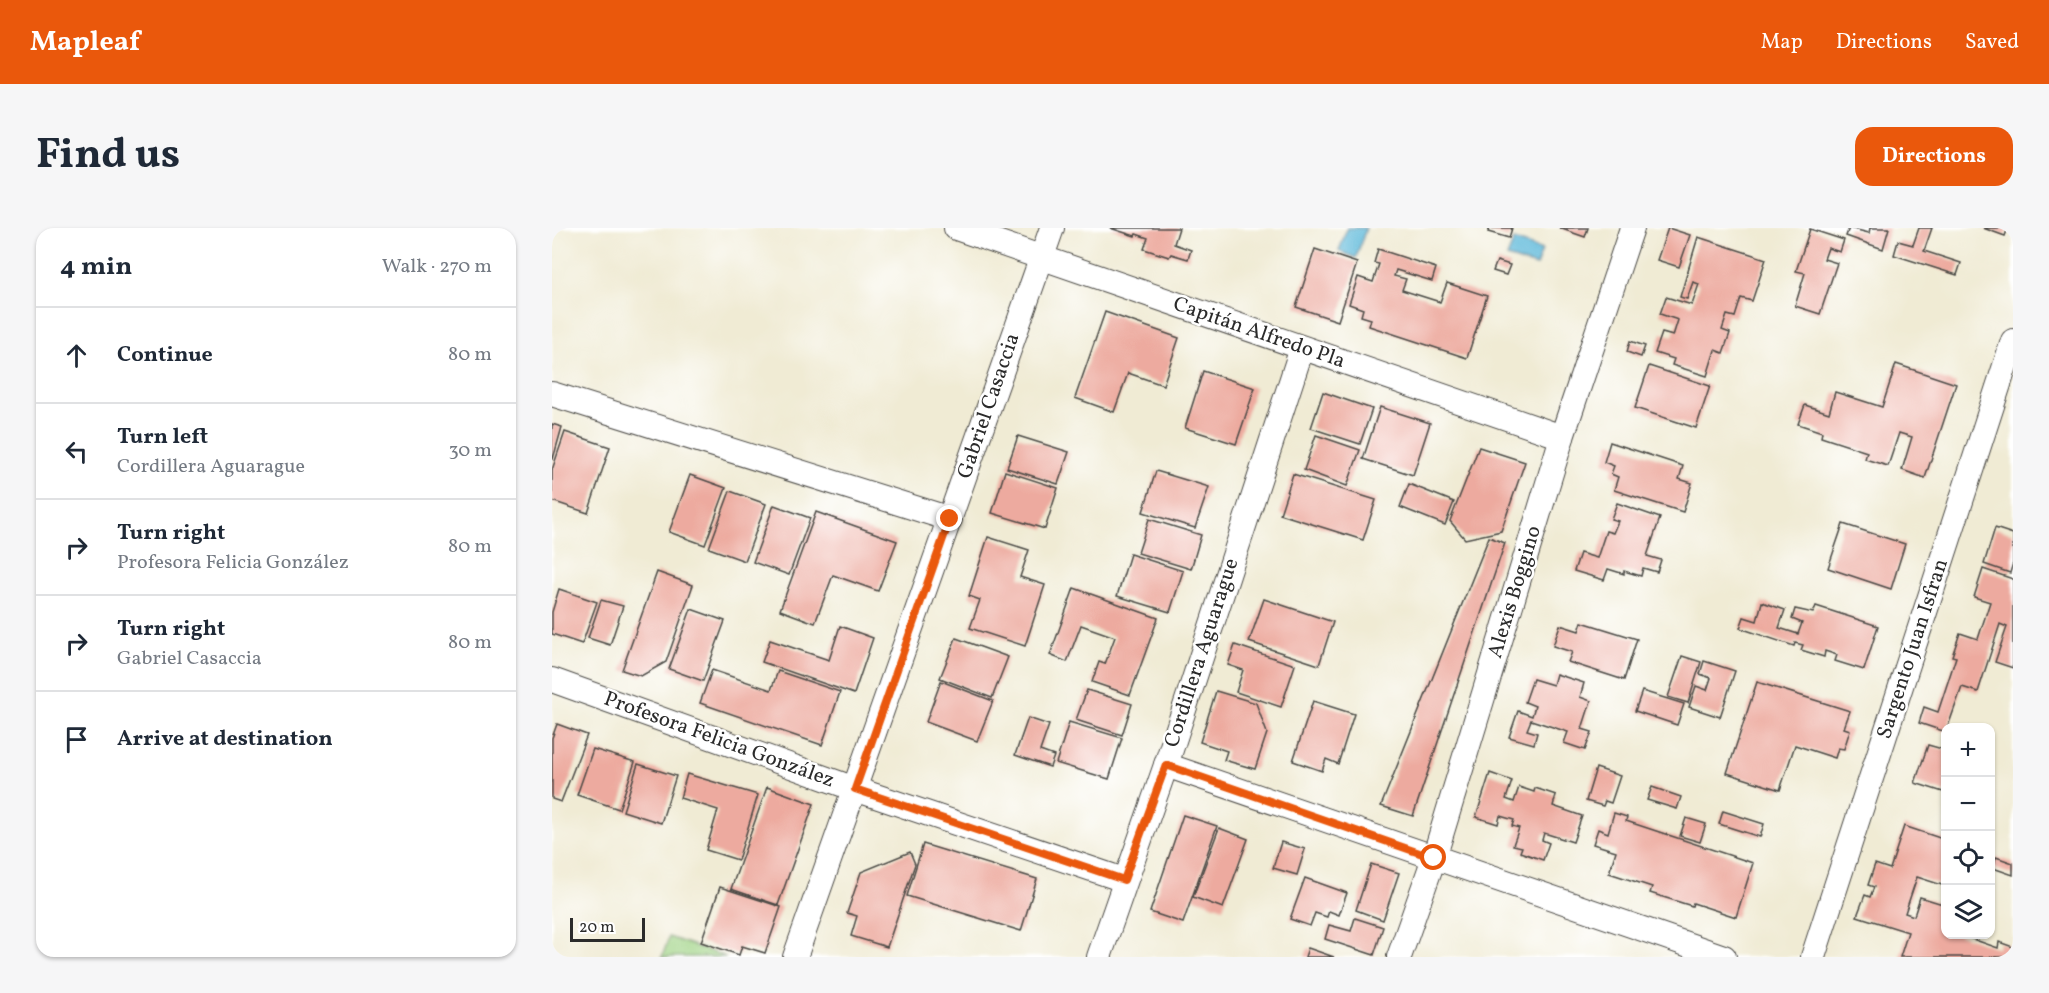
<!DOCTYPE html>
<html lang="en">
<head>
<meta charset="utf-8">
<style>
  :root { --surface:#fff; --page:#f6f6f7; --text:#1f2937; --muted:#747a83; --line:#e0e1e3; --accent:#ea580c }
  body { margin:0; font-family:Vollkorn,serif; background:var(--page); color:var(--text) }
  .controls { position:absolute; right:18px; bottom:18px; display:grid; overflow:hidden; border-radius:12px; box-shadow:0 2px 4px #0004 }
  .controls button { width:54px; height:54px; display:grid; place-items:center; padding:0; border:0; border-bottom:2px solid var(--line); background:var(--surface); color:var(--text); font:30px sans-serif }
  .scale { position:absolute; left:18px; bottom:15px; width:75px; box-sizing:border-box; padding-left:6px; border:3px solid #2b2b2b; border-top:0; font-size:16px; line-height:21px; white-space:nowrap; color:#2b2b2b; -webkit-text-stroke:4px #fff; paint-order:stroke }
  .stop { position:absolute; width:18px; height:18px; margin:-14px; border:4px solid #ea580c; border-radius:50%; background:#fff }
  .stop.end { background:#ea580c; border-color:#fff; box-shadow:0 2px 6px #0008 }
  .list { margin:0; padding:0; list-style:none }
  h2 { display:flex; justify-content:space-between; align-items:center; height:78px; margin:0; padding:0 24px; font-size:26px }
  h2 small { font-size:20px; font-weight:400; color:var(--muted) }
  .list li { display:grid; grid-template-columns:39px 1fr auto; gap:18px; align-items:center; box-sizing:border-box; height:96px; padding:0 24px; border-top:2px solid var(--line) }
  .list b { display:block; font-size:22px; white-space:nowrap }
  .list p { margin:0; font-size:20px; white-space:nowrap; color:var(--muted) }
  .list em { font-size:20px; font-style:normal; color:var(--muted) }
  .icon { flex:none; width:33px; height:33px; fill:none; stroke:currentColor; stroke-width:2; stroke-linecap:round; stroke-linejoin:round }
  .map { position:relative; flex:none; width:1461px; height:729px; overflow:hidden; border-radius:18px }
  header { display:flex; align-items:center; gap:36px; box-sizing:border-box; height:84px; padding:0 30px; background:var(--accent); color:#fff }
  header strong { font-size:28px }
  nav { display:flex; gap:33px; margin-inline-start:auto; font-size:21px }
  .intro { display:flex; align-items:center; justify-content:space-between; box-sizing:border-box; height:144px; padding:0 36px }
  h1 { margin:0; font-size:42px }
  .button { padding:15px 27px; border-radius:18px; background:var(--accent); color:#fff; font-size:21px; font-weight:700 }
  main { display:flex; gap:36px; padding:0 36px }
  aside { flex:1; background:var(--surface); border-radius:18px; box-shadow:0 2px 4px #0004 }
  .map>svg:first-child { display:block }
  .green { fill:#9dd282; stroke:#647e56; stroke-width:1.5 }
  .water { fill:#5bb8d9; stroke:#437282; stroke-width:1.5 }
  .building { fill:#edaa9f }
  .lines { fill:none; stroke-linecap:round; stroke-linejoin:round }
  .minor-casing { stroke:#494844; stroke-width:26 }
  .minor { stroke:#fff; stroke-width:24 }
  .route { stroke:#ea580c; stroke-width:8 }
  .labels { text-anchor:middle; dominant-baseline:central; stroke-width:5; stroke-linejoin:round; paint-order:stroke }
  .street-label { font-size:21px; fill:#2b2b2b; stroke:#fff }
</style>
</head>
<body>
<header>
<strong>Mapleaf</strong>
<nav><a>Map</a><a>Directions</a><a>Saved</a></nav>
</header>
<div class="intro"><h1>Find us</h1><a class="button">Directions</a></div>
<main>
<aside>
<h2>4 min<small>Walk · 270 m</small></h2>
<ul class="list">
<li><svg class="icon" aria-label="ahead" viewBox="0 0 24 24"><path d="M12 20V5M6 11l6-6 6 6"/></svg><div><b>Continue</b></div><em>80 m</em></li>
<li><svg class="icon" aria-label="left" viewBox="0 0 24 24"><path d="M17 20v-9H6M10 6l-5 5 5 5"/></svg><div><b>Turn left</b><p>Cordillera Aguarague</p></div><em>30 m</em></li>
<li><svg class="icon" aria-label="right" viewBox="0 0 24 24"><path d="M7 20v-9h11M14 6l5 5-5 5"/></svg><div><b>Turn right</b><p>Profesora Felicia González</p></div><em>80 m</em></li>
<li><svg class="icon" aria-label="right" viewBox="0 0 24 24"><path d="M7 20v-9h11M14 6l5 5-5 5"/></svg><div><b>Turn right</b><p>Gabriel Casaccia</p></div><em>80 m</em></li>
<li><svg class="icon" aria-label="arrive" viewBox="0 0 24 24"><path d="M6 21V4h12l-3 4 3 4H6"/></svg><div><b>Arrive at destination</b></div></li>
</ul>
</aside>
<div class="map">
<svg width="1461" height="729" viewBox="0 0 1461 729">
  <rect width="100%" height="100%" fill="#fff"/>
  <filter id="ink" filterUnits="userSpaceOnUse"><feTurbulence type="fractalNoise" baseFrequency=".0167" numOctaves="2"/><feDisplacementMap in="SourceGraphic" scale="12" xChannelSelector="R" yChannelSelector="G"/><feConvolveMatrix kernelMatrix="1 2 1 2 8 2 1 2 1" color-interpolation-filters="sRGB"/></filter>
  <filter id="wash" filterUnits="userSpaceOnUse"><feTurbulence type="fractalNoise" baseFrequency=".008" numOctaves="4" result="noise"/><feDisplacementMap in="SourceGraphic" scale="24" xChannelSelector="R" yChannelSelector="G"/><feGaussianBlur stdDeviation="1.35" result="paint"/><feColorMatrix in="noise" values="0 0 0 0 0 0 0 0 0 0 0 0 0 0 0 0 0 1.4 0 .05"/><feComposite in="paint" operator="in"/></filter>
  <g filter="url(#wash)">
    <rect width="100%" height="100%" fill="#f0ebd4"/>
    <!-- green -->
    <polygon class="green" points="117,709 174,729 110,729"/>
    <!-- water -->
    <g class="water">
      <polygon points="795,0 814,0 804,30 787,23"/>
      <polygon points="962,12 990,22 984,38 955,29"/>
    </g>
    <g id="blocks">
      <!-- building -->
      <g class="building">
        <polygon points="558,0 627,0 622,16 639,22 636,31 619,26 617,29 592,21 596,10 584,6 583,8"/>
        <polygon points="938,0 960,0 957,10 936,4"/>
        <polygon points="1007,0 1036,0 1033,9"/>
        <polygon points="1116,0 1138,7 1127,39 1105,32"/>
        <polygon points="1297,0 1317,5 1318,0 1337,0 1331,21 1294,8"/>
        <polygon points="1367,0 1380,0 1372,23 1409,35 1405,47 1342,27 1346,13 1361,17"/>
        <polygon points="1431,0 1456,0 1453,8"/>
        <polygon points="1258,1 1292,12 1288,24 1276,20 1272,31 1285,35 1268,86 1243,78 1253,45 1244,43"/>
        <polygon points="1146,9 1214,31 1200,73 1189,70 1183,89 1175,87 1170,102 1178,105 1171,125 1163,122 1155,148 1120,137 1122,131 1103,125 1110,105 1121,108 1126,92 1108,86 1114,69 1140,77 1147,56 1141,54 1135,71 1128,69"/>
        <polygon points="763,21 805,35 786,93 744,79"/>
        <polygon points="826,21 884,40 880,53 844,42 842,48 854,51 850,62 888,74 895,55 935,68 915,130 817,98 819,91 809,88 811,81 797,76 806,49 821,54 827,36 822,35"/>
        <polygon points="945,33 958,37 954,47 941,43"/>
        <polygon points="553,84 627,110 611,157 576,145 562,184 523,170"/>
        <polygon points="1078,113 1093,118 1089,129 1075,124"/>
        <polygon points="1344,136 1404,156 1373,250 1350,242 1360,209 1347,205 1336,238 1313,231 1315,224 1269,209 1270,204 1246,196 1253,177 1277,185 1283,164 1330,179"/>
        <polygon points="1097,138 1158,158 1144,200 1083,180"/>
        <polygon points="651,143 703,160 684,216 633,200"/>
        <polygon points="771,164 820,181 808,216 759,200"/>
        <polygon points="828,179 878,195 861,247 811,231"/>
        <polygon points="0,196 10,199 1,231 0,230"/>
        <polygon points="13,204 58,219 36,285 0,273 0,242"/>
        <polygon points="764,207 808,222 795,258 752,242"/>
        <polygon points="466,208 517,224 506,256 455,240"/>
        <polygon points="1058,214 1131,238 1127,251 1140,255 1131,284 1062,262 1066,249 1059,246 1062,238 1052,234"/>
        <polygon points="927,219 973,234 949,303 913,311 898,293"/>
        <polygon points="453,243 506,260 493,301 440,285"/>
        <polygon points="604,243 657,259 643,300 591,284"/>
        <polygon points="741,246 824,272 811,312 728,286"/>
        <polygon points="138,247 174,260 153,317 117,304"/>
        <polygon points="857,256 902,274 893,297 848,279"/>
        <polygon points="178,263 214,276 193,333 157,320"/>
        <polygon points="1065,275 1108,290 1095,328 1109,332 1105,344 1091,340 1089,348 1072,343 1072,346 1056,341 1052,352 1022,343 1028,325 1045,330 1054,303 1061,305 1066,293 1059,291"/>
        <polygon points="222,277 258,290 237,347 201,334"/>
        <polygon points="264,284 345,313 326,363 281,347 263,395 228,382"/>
        <polygon points="597,291 649,307 639,341 586,325"/>
        <polygon points="1291,296 1353,316 1339,361 1276,340"/>
        <polygon points="1443,300 1461,306 1461,335 1458,345 1432,336"/>
        <polygon points="436,309 477,322 468,349 493,357 473,418 418,400 428,372 417,368"/>
        <polygon points="937,309 953,315 861,588 829,578"/>
        <polygon points="578,326 631,343 618,384 565,368"/>
        <polygon points="1431,341 1461,351 1461,440 1443,434 1455,399 1448,396 1426,464 1410,459 1394,504 1367,495 1372,479 1386,484 1404,429 1400,428 1408,405 1426,411 1438,374 1422,369"/>
        <polygon points="105,344 141,357 114,434 89,448 70,442"/>
        <polygon points="522,360 606,390 578,467 540,454 547,434 553,436 563,409 529,397 515,434 498,427"/>
        <polygon points="7,361 45,374 30,416 0,406 0,384"/>
        <polygon points="712,371 781,394 767,437 697,414"/>
        <polygon points="49,372 71,378 58,417 36,410"/>
        <polygon points="1210,374 1233,382 1227,400 1246,406 1250,395 1240,391 1243,381 1261,385 1264,378 1326,398 1312,442 1283,433 1285,427 1273,423 1272,429 1249,422 1251,417 1243,415 1242,418 1188,400 1192,389 1205,393"/>
        <polygon points="139,381 173,393 151,453 117,441"/>
        <polygon points="1030,394 1085,411 1072,452 1016,434 1020,424 1001,418 1008,397 1027,403"/>
        <polygon points="288,398 321,410 302,466 210,434 218,412 277,432"/>
        <polygon points="404,410 456,429 440,470 388,450"/>
        <polygon points="683,417 743,437 729,479 684,464 691,442 676,437"/>
        <polygon points="1130,428 1149,434 1136,475 1116,469"/>
        <polygon points="1152,433 1183,443 1168,489 1137,479 1144,458 1155,462 1159,450 1148,446"/>
        <polygon points="160,442 219,462 226,443 288,464 270,517 148,475"/>
        <polygon points="1004,446 1032,455 1028,469 1039,473 1030,501 1040,504 1033,522 1012,515 1016,504 979,492 975,502 985,505 982,516 957,509 966,483 980,488 983,478 973,474 981,451 1001,457"/>
        <polygon points="389,453 441,473 425,513 374,494"/>
        <polygon points="1205,454 1298,483 1292,500 1298,502 1292,521 1286,520 1283,530 1243,517 1228,562 1175,545"/>
        <polygon points="535,462 580,476 570,507 524,492"/>
        <polygon points="664,463 704,475 715,505 703,541 672,532 675,523 648,514"/>
        <polygon points="1090,463 1132,476 1125,497 1083,483"/>
        <polygon points="761,473 802,486 786,536 774,531 770,543 741,533"/>
        <polygon points="476,490 497,497 488,523 502,528 498,539 463,527"/>
        <polygon points="517,494 570,510 557,551 504,535"/>
        <polygon points="5,496 35,507 9,574 0,571 0,510"/>
        <polygon points="1376,517 1394,522 1394,565 1363,555"/>
        <polygon points="41,521 83,534 67,581 25,567"/>
        <polygon points="86,536 124,548 109,595 71,583"/>
        <polygon points="1044,540 1068,548 1059,575 1053,573 1051,578 1034,573"/>
        <polygon points="938,545 960,553 954,571 962,574 967,559 982,564 983,560 1004,567 1001,578 1030,588 1021,614 992,605 990,612 997,615 991,632 968,624 970,619 961,617 967,600 960,598 962,592 948,588 946,596 924,589"/>
        <polygon points="135,546 206,567 186,632 154,622 166,582 128,570"/>
        <polygon points="215,559 262,576 226,677 179,661"/>
        <polygon points="1100,559 1129,569 1125,581 1095,572"/>
        <polygon points="1171,583 1212,596 1208,609 1167,596"/>
        <polygon points="1062,585 1075,589 1074,593 1201,635 1184,689 1141,675 1140,678 1098,665 1100,659 1057,645 1064,623 1041,616 1046,601 1056,605"/>
        <polygon points="631,587 665,598 631,695 598,684"/>
        <polygon points="1134,590 1154,596 1148,614 1128,608"/>
        <polygon points="1352,598 1394,612 1393,658 1365,649 1353,685 1362,688 1368,669 1394,677 1394,706 1406,706 1446,720 1447,714 1461,719 1461,729 1348,729 1356,704 1305,688 1313,667 1318,669 1322,659 1316,657 1323,636 1338,641"/>
        <polygon points="667,600 696,611 671,680 641,669"/>
        <polygon points="729,614 753,621 745,647 721,640"/>
        <polygon points="371,616 485,651 469,703 355,668"/>
        <polygon points="358,624 363,636 335,719 299,708 305,688 295,685 309,644"/>
        <polygon points="1444,629 1461,635 1461,647 1441,640"/>
        <polygon points="819,636 847,645 831,692 804,682"/>
        <polygon points="753,650 795,665 787,687 777,683 775,689 763,685 758,698 738,691"/>
        <polygon points="168,659 229,679 213,725 190,718 187,727 149,714"/>
        <polygon points="803,690 831,699 822,727 773,711 777,697 799,703"/>
        <polygon points="756,720 782,729 753,729"/>
      </g>
    </g>
  </g>
  <g filter="url(#ink)">
    <use href="#blocks" fill-opacity="0" stroke="#494844" stroke-width="1.5"/>
    <g class="lines">
      <!-- minor casing -->
      <g class="minor-casing">
        <g id="minor">
          <polyline points="404,0 1010,209"/>
          <polyline points="0,166 398,291"/>
          <polyline points="0,452 303,561 572,652"/>
          <polyline points="614,537 1172,729"/>
          <polyline points="243,729 500,0"/>
          <polyline points="547,729 614,537 750,120"/>
          <polyline points="847,729 882,630 1010,209 1080,0"/>
          <polyline points="1261,729 1461,113"/>
        </g>
      </g>
      <!-- minor -->
      <use href="#minor" class="minor"/>
    </g>
  </g>
  <g class="lines" filter="url(#ink)">
    <!-- route -->
    <polyline class="route" points="398,291 303,561 572,652 614,537 882,630"/>
  </g>
  <g class="labels">
    <!-- street labels -->
    <g class="street-label">
      <text transform="translate(707 105) rotate(19)">Capitán Alfredo Pla</text>
      <text transform="translate(437 178) rotate(-71)">Gabriel Casaccia</text>
      <text transform="translate(963 364) rotate(-73)">Alexis Boggino</text>
      <text transform="translate(1361 421) rotate(-72)">Sargento Juan Isfran</text>
      <text transform="translate(650 425) rotate(-72)">Cordillera Aguarague</text>
      <text transform="translate(167 512) rotate(20)">Profesora Felicia González</text>
    </g>
  </g>
</svg>
<div class="controls">
<button>+</button>
<button>−</button>
<button><svg class="icon" aria-label="locate" viewBox="0 0 24 24"><circle cx="12" cy="12" r="6"/><path d="M12 2v4M12 18v4M2 12h4M18 12h4"/></svg></button>
<button><svg class="icon" aria-label="layers" viewBox="0 0 24 24"><path d="M12 4l9 5-9 5-9-5zM3 14l9 5 9-5"/></svg></button>
</div>
<div class="scale">20 m</div>
<div class="stop" style="left:882px;top:630px"></div>
<div class="stop end" style="left:398px;top:291px"></div>
</div>
</main>
</body>
</html>
